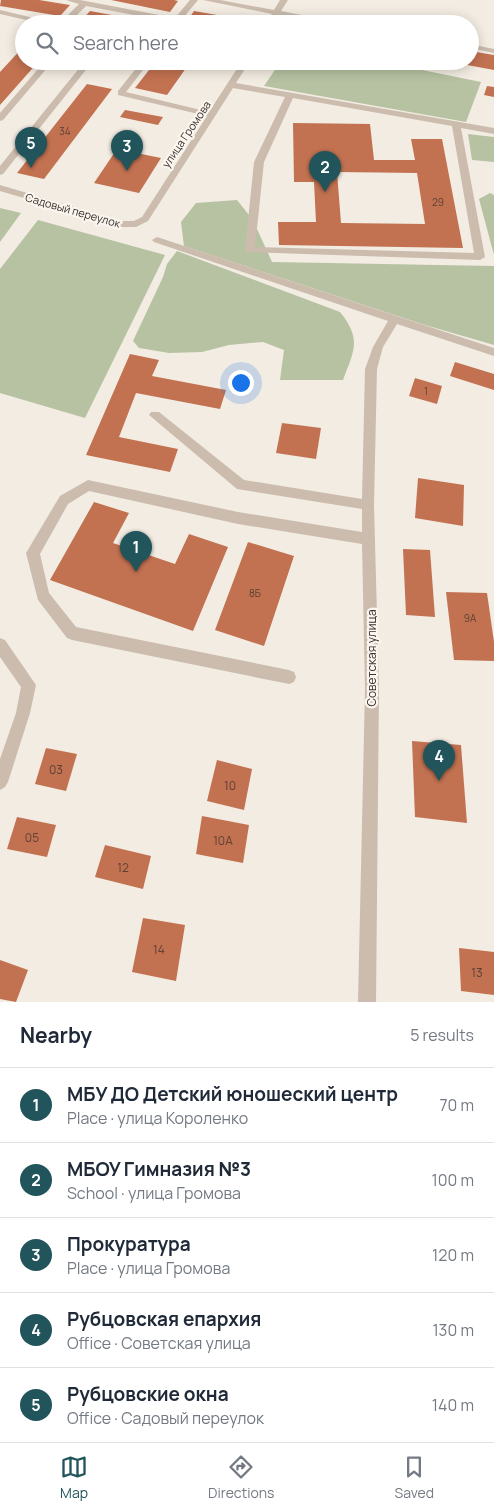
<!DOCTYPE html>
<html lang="en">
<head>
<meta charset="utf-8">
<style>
  :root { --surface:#fff; --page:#f6f6f7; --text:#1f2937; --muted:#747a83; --line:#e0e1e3; --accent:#22545b }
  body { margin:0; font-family:Manrope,sans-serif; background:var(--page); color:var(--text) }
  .you { position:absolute; left:240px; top:382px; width:18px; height:18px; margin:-12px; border:4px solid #fff; border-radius:50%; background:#1a73e8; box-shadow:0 0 0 8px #1a73e833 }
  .badge { display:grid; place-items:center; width:32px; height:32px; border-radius:50%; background:var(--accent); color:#fff; font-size:16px; font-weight:700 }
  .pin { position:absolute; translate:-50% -41px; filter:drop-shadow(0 1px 2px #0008) }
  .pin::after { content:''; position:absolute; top:26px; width:18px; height:15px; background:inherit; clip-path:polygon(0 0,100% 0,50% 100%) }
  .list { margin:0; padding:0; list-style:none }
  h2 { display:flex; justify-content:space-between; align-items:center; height:65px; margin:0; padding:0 20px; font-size:21px }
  h2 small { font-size:16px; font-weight:400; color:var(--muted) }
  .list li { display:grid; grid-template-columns:32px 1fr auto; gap:15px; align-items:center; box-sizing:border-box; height:75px; padding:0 20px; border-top:1px solid var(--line) }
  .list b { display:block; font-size:19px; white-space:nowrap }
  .list p { margin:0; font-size:16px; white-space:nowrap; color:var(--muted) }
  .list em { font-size:16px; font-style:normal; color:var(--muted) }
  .icon { flex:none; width:28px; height:28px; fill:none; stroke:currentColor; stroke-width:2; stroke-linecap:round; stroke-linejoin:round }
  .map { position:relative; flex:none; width:494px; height:1002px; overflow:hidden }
  .search { position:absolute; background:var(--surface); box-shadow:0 2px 12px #0003; left:15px; right:15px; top:15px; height:55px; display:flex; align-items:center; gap:12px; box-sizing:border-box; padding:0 18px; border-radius:28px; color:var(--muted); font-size:19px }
  .sheet { height:440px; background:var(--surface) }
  nav { display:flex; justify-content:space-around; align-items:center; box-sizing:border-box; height:70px; border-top:1px solid var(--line); background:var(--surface); font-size:14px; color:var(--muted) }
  nav a { display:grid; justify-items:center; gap:2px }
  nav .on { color:var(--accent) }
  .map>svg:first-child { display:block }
  .green { fill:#b6c2a2 }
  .building { fill:#c27251; fill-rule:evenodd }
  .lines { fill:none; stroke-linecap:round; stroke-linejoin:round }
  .minor { fill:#cbbcad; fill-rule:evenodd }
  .labels { text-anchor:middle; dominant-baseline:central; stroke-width:4.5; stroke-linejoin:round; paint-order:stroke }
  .number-label { font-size:10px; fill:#5c4135 }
  .far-street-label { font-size:11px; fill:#3a312c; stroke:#faf5ee }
  .street-label { font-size:12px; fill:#3a312c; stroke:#faf5ee }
  .near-number-label { font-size:12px; fill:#5c4135 }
</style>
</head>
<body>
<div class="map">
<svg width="494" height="1002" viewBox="0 0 494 1002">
  <rect width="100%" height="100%" fill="#f3ece2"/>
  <!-- green -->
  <g class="green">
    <polygon points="281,61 378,61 481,82 466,122 264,86"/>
    <polygon points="468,134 494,137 494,162 472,160"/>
    <polygon points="490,193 494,195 494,255 479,199"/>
    <polygon points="237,200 253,220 272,262 494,266 494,345 425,325 184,246 181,222 196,203"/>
    <polygon points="0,208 21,213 0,242"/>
    <polygon points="38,220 165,255 85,418 0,393 0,269"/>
    <path d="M177,251l163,61c22,27 14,39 3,68h-63l4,-30 -21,-8 -34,3 -27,7 -33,1 -30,-5 -6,-7 30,-64 4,-13z"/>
  </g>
  <!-- building -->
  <g class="building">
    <polygon points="1,0 39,0 70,5 60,16 0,6"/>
    <polygon points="111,0 174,0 178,1 170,12"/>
    <polygon points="90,11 155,23 155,24 95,24 81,21"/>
    <polygon points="194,11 223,16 218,24 185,24"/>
    <polygon points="24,46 24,61 39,61 0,105 0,72"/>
    <polygon points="470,51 494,55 494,70 451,62 470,61"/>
    <polygon points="156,61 191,61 167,95 135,88"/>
    <polygon points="87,84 112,89 44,179 17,173"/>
    <polygon points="487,86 494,87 494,97 484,95"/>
    <polygon points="125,110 163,117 158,125 120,117"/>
    <path d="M293,123l77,1 4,36h41l-4,-21h31l21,109 -184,-3 -1,-23h38l-2,-40h-20zM337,172l80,1 8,51 -84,-1z"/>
    <polygon points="117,149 161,158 139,193 94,183"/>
    <polygon points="130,354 159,360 152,376 226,390 220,409 136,393 119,437 178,449 170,472 86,455"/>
    <polygon points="455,362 494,374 494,390 450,376"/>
    <polygon points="415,378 442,386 437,404 409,396"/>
    <polygon points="282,423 321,428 316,459 276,453"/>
    <polygon points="418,478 464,485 463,526 415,518"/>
    <polygon points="94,502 129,513 113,543 175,564 189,534 228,547 193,631 50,580"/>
    <polygon points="248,542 294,556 264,646 215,630"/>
    <polygon points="403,549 430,550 435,617 406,615"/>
    <polygon points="446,592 487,593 494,642 494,661 454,660"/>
    <polygon points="412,741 461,745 467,823 415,817"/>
    <polygon points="46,748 77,754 66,791 35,784"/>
    <polygon points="217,760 252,769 244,810 207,801"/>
    <polygon points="202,816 249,825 243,863 196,854"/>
    <polygon points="17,817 56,825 47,857 7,849"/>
    <polygon points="105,845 151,856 143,889 95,877"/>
    <polygon points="143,918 185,925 176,981 132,972"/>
    <polygon points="459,948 494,952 494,995 461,991"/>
    <polygon points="0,960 28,970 16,1002 0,999"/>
  </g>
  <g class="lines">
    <!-- minor -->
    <g class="minor">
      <polygon points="66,0 80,0 175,18 190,0 198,0 178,24 170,24 171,22 86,6 68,24 44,24 0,14 0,10 59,24 79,4"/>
      <polygon points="203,0 220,0 274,10 280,0 288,0 281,11 348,24 330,24 279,15 273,24 265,24 272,14"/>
      <polygon points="470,44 494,49 494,53 470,48"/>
      <polygon points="45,61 53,61 3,120 0,121 0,113"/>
      <polygon points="85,61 93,61 3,174 0,175 0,166"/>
      <path d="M142,61h8l-24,31 83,20 33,-51h8l-14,22 258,45v6l-33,-6 24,129 -5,3 -234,-8 -1,-2 9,-88 31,-65 -52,-9 -85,133 -12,6h-14l-122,-36v-6l122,36h12l8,-4 65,-101 -89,-21v-4zM293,98l159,28 22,127 -219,-6 9,-85z"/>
      <polygon points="157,237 494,348 494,356 397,324 383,347 377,369 374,505 379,689 376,1002 358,1002 365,689 362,544 238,524 89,491 68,504 40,554 49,593 76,627 289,670 294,672 296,677 294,682 289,684 72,640 67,638 38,600 26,553 60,496 88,480 238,512 362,532 362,509 237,489 149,415 151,412 159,412 244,480 362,499 365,369 373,347 388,321 154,242 152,240"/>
      <polygon points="0,638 5,640 36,685 30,713 8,782 5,787 0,790 0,759 16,713 21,687 0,657"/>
    </g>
  </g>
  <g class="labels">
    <!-- number labels -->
    <g class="number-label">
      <text x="65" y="131">34</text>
      <text x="438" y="202">29</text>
      <text x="426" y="391">1</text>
      <text x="255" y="593">8Б</text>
      <text x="470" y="618">9А</text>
    </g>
    <!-- far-street labels -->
    <g class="far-street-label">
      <text transform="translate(186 134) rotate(-56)">улица Громова</text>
      <text transform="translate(73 210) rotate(16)">Садовый переулок</text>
    </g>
    <!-- street labels -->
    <g class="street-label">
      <text transform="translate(371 658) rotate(-90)">Советская улица</text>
    </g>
    <!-- near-number labels -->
    <g class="near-number-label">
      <text x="56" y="769">03</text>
      <text x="230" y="785">10</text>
      <text x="32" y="837">05</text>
      <text x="223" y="840">10А</text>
      <text x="123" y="867">12</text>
      <text x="159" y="949">14</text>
      <text x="477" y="972">13</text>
    </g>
  </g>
</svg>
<div class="you"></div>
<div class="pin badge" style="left:136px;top:572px">1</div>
<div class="pin badge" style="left:325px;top:192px">2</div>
<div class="pin badge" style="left:127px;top:171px">3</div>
<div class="pin badge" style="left:439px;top:781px">4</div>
<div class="pin badge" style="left:31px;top:168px">5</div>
<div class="search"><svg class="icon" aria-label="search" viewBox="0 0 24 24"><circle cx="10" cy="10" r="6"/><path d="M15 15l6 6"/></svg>Search here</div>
</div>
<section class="sheet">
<h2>Nearby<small>5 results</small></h2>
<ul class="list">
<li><span class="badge">1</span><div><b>МБУ ДО Детский юношеский центр</b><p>Place · улица Короленко</p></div><em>70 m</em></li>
<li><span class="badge">2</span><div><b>МБОУ Гимназия №3</b><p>School · улица Громова</p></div><em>100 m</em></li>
<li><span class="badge">3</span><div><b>Прокуратура</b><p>Place · улица Громова</p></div><em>120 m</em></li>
<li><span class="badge">4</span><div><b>Рубцовская епархия</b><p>Office · Советская улица</p></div><em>130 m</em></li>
<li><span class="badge">5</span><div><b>Рубцовские окна</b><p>Office · Садовый переулок</p></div><em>140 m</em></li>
</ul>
</section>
<nav>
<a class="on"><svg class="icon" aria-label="map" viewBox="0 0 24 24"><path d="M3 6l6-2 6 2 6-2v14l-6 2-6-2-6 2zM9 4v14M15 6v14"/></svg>Map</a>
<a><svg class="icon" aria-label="directions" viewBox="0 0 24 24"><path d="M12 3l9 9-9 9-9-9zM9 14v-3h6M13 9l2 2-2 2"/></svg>Directions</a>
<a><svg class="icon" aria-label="saved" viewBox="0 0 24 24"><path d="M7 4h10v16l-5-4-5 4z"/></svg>Saved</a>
</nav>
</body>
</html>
